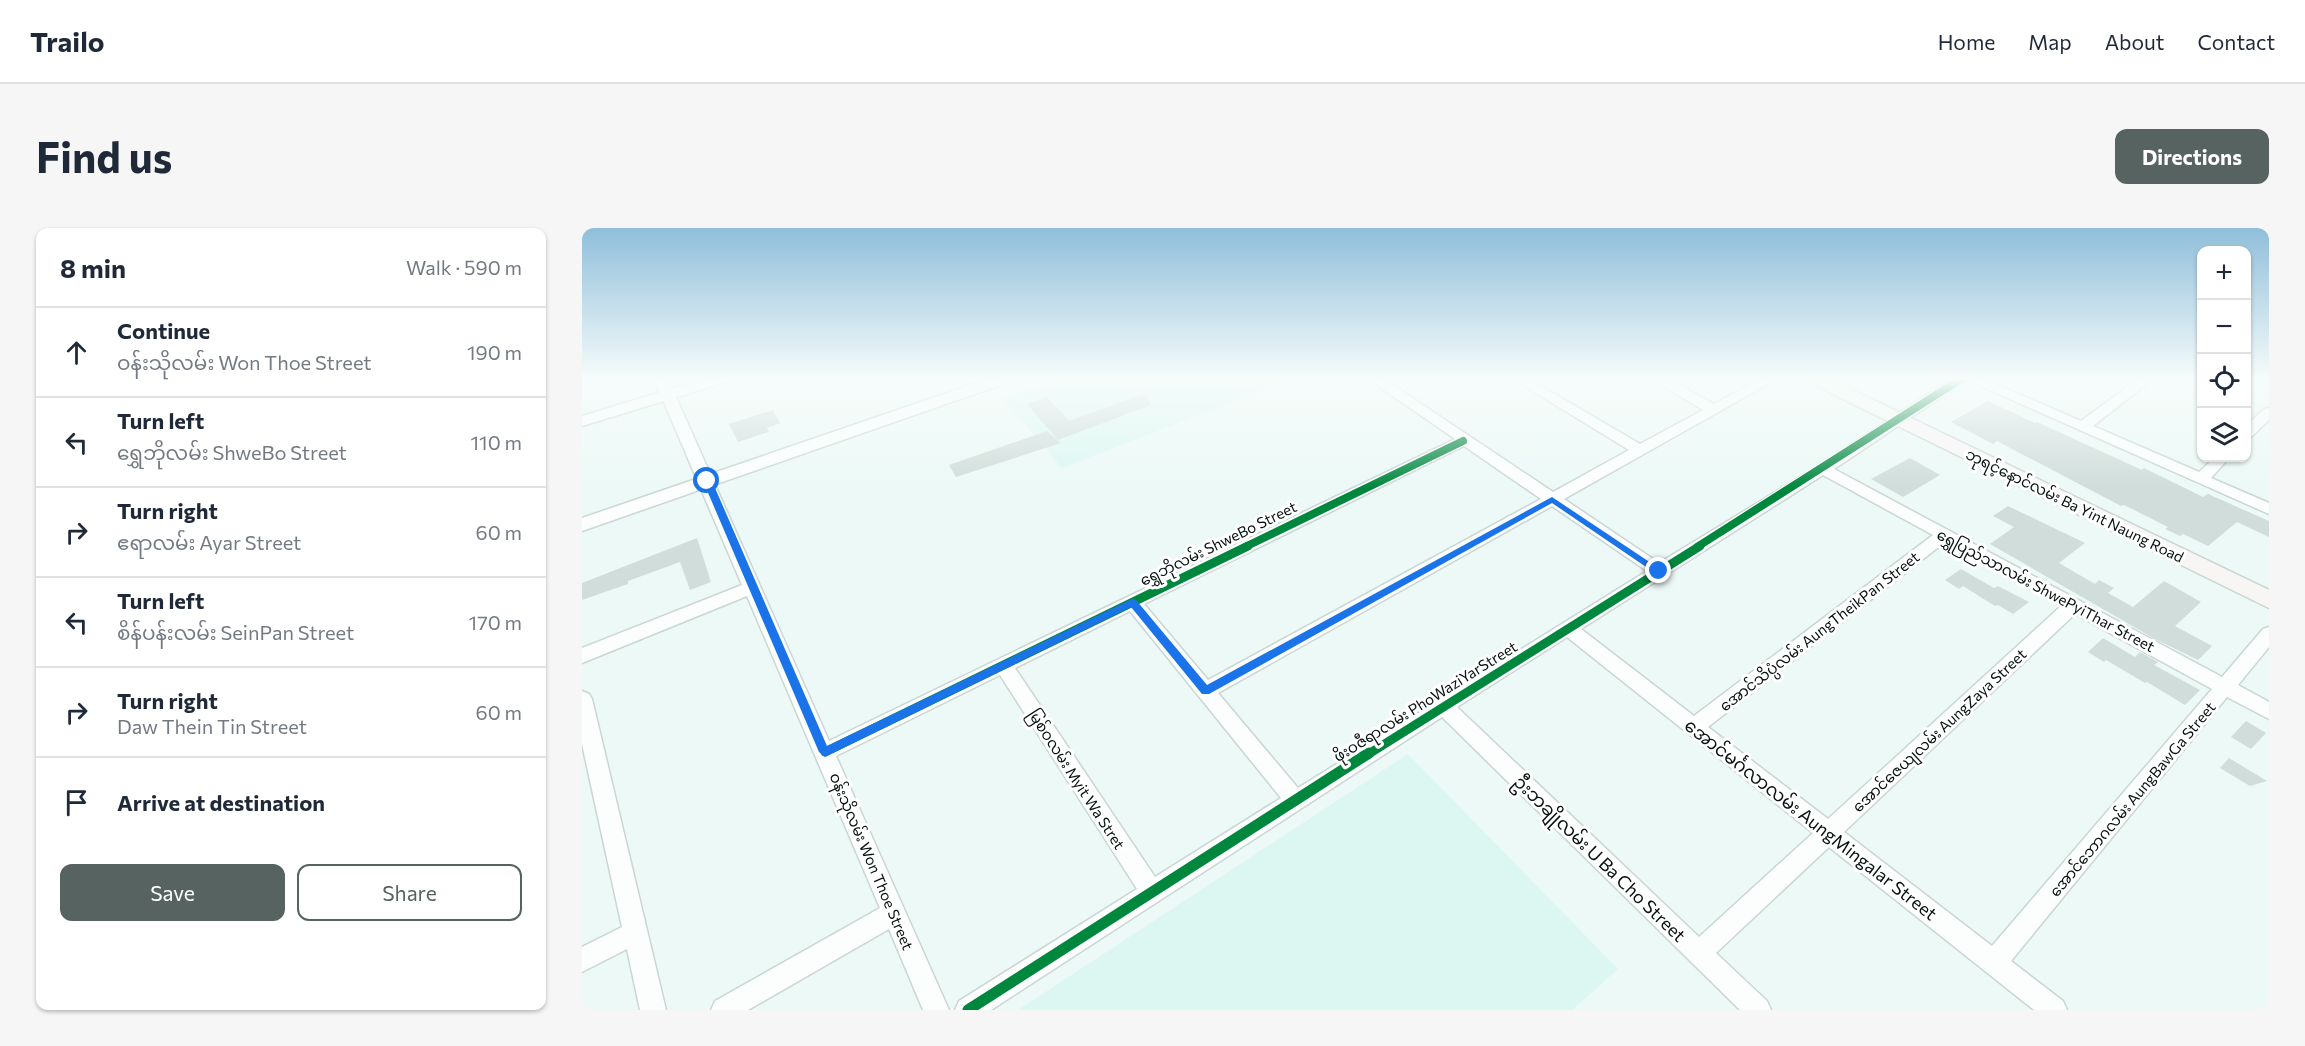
<!DOCTYPE html>
<html lang="en">
<head>
<meta charset="utf-8">
<style>
  :root { --surface:#fff; --page:#f6f6f7; --text:#1f2937; --muted:#747a83; --line:#e0e1e3; --accent:#576360 }
  body { margin:0; font-family:Commissioner,"Noto Sans Myanmar",sans-serif; background:var(--page); color:var(--text) }
  .controls { position:absolute; right:18px; top:18px; display:grid; overflow:hidden; border-radius:12px; box-shadow:0 2px 4px #0004 }
  .controls button { width:54px; height:54px; display:grid; place-items:center; padding:0; border:0; border-bottom:2px solid var(--line); background:var(--surface); color:var(--text); font:30px sans-serif }
  .stop { position:absolute; width:18px; height:18px; margin:-14px; border:4px solid #1a73e8; border-radius:50%; background:#fff }
  .stop.end { background:#1a73e8; border-color:#fff; box-shadow:0 2px 6px #0008 }
  .list { margin:0; padding:0; list-style:none }
  h2 { display:flex; justify-content:space-between; align-items:center; height:78px; margin:0; padding:0 24px; font-size:26px }
  h2 small { font-size:20px; font-weight:400; color:var(--muted) }
  .list li { display:grid; grid-template-columns:39px 1fr auto; gap:18px; align-items:center; box-sizing:border-box; height:90px; padding:0 24px; border-top:2px solid var(--line) }
  .list b { display:block; font-size:22px; white-space:nowrap }
  .list p { margin:0; font-size:20px; white-space:nowrap; color:var(--muted) }
  .list em { font-size:20px; font-style:normal; color:var(--muted) }
  .actions { display:flex; gap:12px; padding:18px 24px }
  .actions a { flex:1; padding:14px 0; border:2px solid var(--accent); border-radius:12px; text-align:center; font-size:21px; color:var(--accent) }
  .actions .main { background:var(--accent); color:#fff }
  .icon { flex:none; width:33px; height:33px; fill:none; stroke:currentColor; stroke-width:2; stroke-linecap:round; stroke-linejoin:round }
  .map { position:relative; flex:none; width:1687px; height:782px; overflow:hidden; border-radius:12px }
  header { display:flex; align-items:center; gap:36px; box-sizing:border-box; height:84px; padding:0 30px; background:var(--surface); border-bottom:2px solid var(--line) }
  header strong { font-size:28px }
  nav { display:flex; gap:33px; margin-inline-start:auto; font-size:21px }
  .intro { display:flex; align-items:center; justify-content:space-between; box-sizing:border-box; height:144px; padding:0 36px }
  h1 { margin:0; font-size:42px }
  .button { padding:15px 27px; border-radius:12px; background:var(--accent); color:#fff; font-size:21px; font-weight:700 }
  main { display:flex; gap:36px; padding:0 36px }
  aside { flex:1; background:var(--surface); border-radius:12px; box-shadow:0 2px 4px #0004 }
  .map>svg:first-child { display:block }
  .built { fill:#dcf7f2 }
  .building { fill:#d0ddda }
  .lines { fill:none; stroke-linecap:round; stroke-linejoin:round }
  .minor-casing { stroke:#cad6d3; stroke-width:3 }
  .tertiary-casing { stroke:#cad6d3; stroke-width:3 }
  .secondary-casing { stroke:#cad6d3; stroke-width:3 }
  .minor { fill:#fcfefe; fill-rule:evenodd }
  .tertiary { fill:#fcfefe; fill-rule:evenodd }
  .secondary { fill:#f8f6f5; fill-rule:evenodd }
  .cycleway-far2-casing { stroke:#fff; stroke-width:10 }
  .cycleway-far1-casing { stroke:#fff; stroke-width:13 }
  .cycleway-casing { stroke:#fff; stroke-width:15 }
  .cycleway-far2 { stroke:#00873e; stroke-width:8 }
  .cycleway-far1 { stroke:#00873e; stroke-width:9 }
  .cycleway { stroke:#00873e; stroke-width:11 }
  .route { fill:#1a73e8 }
  .labels { text-anchor:middle; dominant-baseline:central; stroke-width:6; stroke-linejoin:round; paint-order:stroke }
  .street-label { font-size:15px; fill:#071210; stroke:#fff }
  .near-street-label { font-size:18px; fill:#071210; stroke:#fff }
</style>
</head>
<body>
<header>
<strong>Trailo</strong>
<nav><a>Home</a><a>Map</a><a>About</a><a>Contact</a></nav>
</header>
<div class="intro"><h1>Find us</h1><a class="button">Directions</a></div>
<main>
<aside>
<h2>8 min<small>Walk · 590 m</small></h2>
<ul class="list">
<li><svg class="icon" aria-label="ahead" viewBox="0 0 24 24"><path d="M12 20V5M6 11l6-6 6 6"/></svg><div><b>Continue</b><p>ဝန်းသိုလမ်း Won Thoe Street</p></div><em>190 m</em></li>
<li><svg class="icon" aria-label="left" viewBox="0 0 24 24"><path d="M17 20v-9H6M10 6l-5 5 5 5"/></svg><div><b>Turn left</b><p>ရွှေဘိုလမ်း ShweBo Street</p></div><em>110 m</em></li>
<li><svg class="icon" aria-label="right" viewBox="0 0 24 24"><path d="M7 20v-9h11M14 6l5 5-5 5"/></svg><div><b>Turn right</b><p>ဧရာလမ်း Ayar Street</p></div><em>60 m</em></li>
<li><svg class="icon" aria-label="left" viewBox="0 0 24 24"><path d="M17 20v-9H6M10 6l-5 5 5 5"/></svg><div><b>Turn left</b><p>စိန်ပန်းလမ်း SeinPan Street</p></div><em>170 m</em></li>
<li><svg class="icon" aria-label="right" viewBox="0 0 24 24"><path d="M7 20v-9h11M14 6l5 5-5 5"/></svg><div><b>Turn right</b><p>Daw Thein Tin Street</p></div><em>60 m</em></li>
<li><svg class="icon" aria-label="arrive" viewBox="0 0 24 24"><path d="M6 21V4h12l-3 4 3 4H6"/></svg><div><b>Arrive at destination</b></div></li>
</ul>
<div class="actions"><a class="main">Save</a><a>Share</a></div>
</aside>
<div class="map">
<svg width="1687" height="782" viewBox="0 0 1687 782">
  <rect width="100%" height="100%" fill="#ecf9f6"/>
  <!-- built -->
  <g class="built">
    <polygon points="479,151 709,151 480,240 421,171"/>
    <polygon points="826,526 1036,741 990,782 436,782"/>
  </g>
  <!-- building -->
  <g class="building">
    <polygon points="564,165 569,177 476,212 445,176 465,169 487,193"/>
    <polygon points="1406,173 1453,195 1455,194 1560,242 1562,240 1621,269 1626,266 1687,293 1687,309 1655,294 1626,318 1601,306 1598,308 1583,301 1586,299 1542,277 1539,278 1415,213 1411,216 1369,194"/>
    <polygon points="191,182 198,195 185,200 187,204 156,214 147,196"/>
    <polygon points="465,203 479,215 374,249 367,237"/>
    <polygon points="1328,230 1358,247 1321,269 1289,251"/>
    <polygon points="1426,278 1503,315 1477,335 1513,356 1517,352 1532,360 1526,365 1551,379 1582,353 1619,374 1593,398 1630,418 1616,432 1573,411 1408,316 1432,299 1411,288"/>
    <polygon points="115,310 129,354 108,362 98,334 46,353 46,356 0,372 0,355"/>
    <polygon points="1379,341 1412,360 1416,358 1447,374 1431,386 1416,377 1413,378 1381,358 1377,361 1363,352"/>
    <polygon points="1521,410 1553,429 1558,424 1576,434 1572,437 1618,462 1603,477 1565,454 1563,455 1524,432 1522,434 1506,424"/>
    <polygon points="1664,493 1684,505 1669,521 1649,509"/>
    <polygon points="1647,530 1685,553 1668,558 1638,540"/>
  </g>
  <g class="lines">
    <!-- minor casing -->
    <g class="minor-casing">
      <g id="minor">
        <path d="M72,151h14l161,362 626,-302 -87,-60h16l169,113 76,-42 -116,-71h16l111,65 63,-34 -52,-31h17l46,25 46,-25h17l-213,120 95,64 159,-97 134,-87h32l97,42 57,-42h15l-60,47 106,46 15,-14h15l-18,20 58,25v11l-302,-134 -133,89 388,208 41,-48 6,-2v20l-31,38 31,17v17l-42,-22 -216,264 52,40 4,9h-33l-205,-163 -113,106 51,48 4,9h-31l-298,-293 -451,293h-36l4,-9 178,-112 -137,-214 -164,81 113,254h-26l-34,-81 -141,81h-37l4,-9 165,-93 -133,-312 -165,67v-15l160,-63zM882,218l77,53 -333,181 -64,-76zM1241,247l110,60 -239,181 -113,-87zM970,278l95,65 -349,217 -80,-95zM1363,314l116,64 -233,213 -120,-92zM548,383l151,187 -126,79 -140,-209zM1493,386l137,75 -220,257 -148,-114zM985,409l246,196 -114,104 -242,-230z"/>
        <polygon points="1687,180 1687,192 1669,209 1664,210 1664,198 1682,181"/>
        <polygon points="0,463 7,466 10,471 84,782 58,782 45,721 0,744 0,719 40,699 0,516"/>
      </g>
    </g>
    <!-- tertiary casing -->
    <g class="tertiary-casing">
      <g id="tertiary">
        <polygon points="122,151 146,151 144,154 0,198 0,188"/>
        <polygon points="406,151 429,151 427,154 0,303 0,290"/>
      </g>
    </g>
    <!-- secondary casing -->
    <g class="secondary-casing">
      <polygon id="secondary" points="1225,151 1248,151 1687,362 1687,380 1228,155"/>
    </g>
    <!-- minor -->
    <use href="#minor" class="minor"/>
    <!-- tertiary -->
    <use href="#tertiary" class="tertiary"/>
    <!-- secondary -->
    <use href="#secondary" class="secondary"/>
    <!-- cycleway-far2 casing -->
    <g class="cycleway-far2-casing">
      <g id="cycleway-far2">
        <polyline points="663,319 881,213"/>
        <polyline points="1115,319 1379,151"/>
      </g>
    </g>
    <!-- cycleway-far1 casing -->
    <g class="cycleway-far1-casing">
      <g id="cycleway-far1">
        <polyline points="243,524 666,318"/>
        <polyline points="785,527 1118,318"/>
      </g>
    </g>
    <!-- cycleway casing -->
    <g class="cycleway-casing">
      <polyline id="cycleway" points="386,782 787,525"/>
    </g>
    <!-- cycleway-far2 -->
    <use href="#cycleway-far2" class="cycleway-far2"/>
    <!-- cycleway-far1 -->
    <use href="#cycleway-far1" class="cycleway-far1"/>
    <!-- cycleway -->
    <use href="#cycleway" class="cycleway"/>
  </g>
  <!-- sky -->
  <linearGradient id="sky" x2="0" y2="1"><stop stop-color="#90beda"/><stop offset="0.58" stop-color="#f6fcfb"/><stop offset="1" stop-color="#f6fcfb" stop-opacity="0"/></linearGradient>
  <rect width="1687" height="260" fill="url(#sky)"/>
  <!-- route -->
  <polygon class="route" points="122,251 130,253 245,518 550,371 554,372 625,457 970,269 1081,343 1073,345 970,275 627,466 620,466 549,379 243,529 237,524 121,253"/>
  <g class="labels">
    <!-- street labels -->
    <g class="street-label">
      <text transform="translate(1493 277) rotate(26)">ဘုရင့်နောင်လမ်း Ba Yint Naung Road</text>
      <text transform="translate(636 315) rotate(-26)">ရွှေဘိုလမ်း ShweBo Street</text>
      <text transform="translate(1464 362) rotate(28)">ရွှေပြည်သာလမ်း ShwePyiThar Street</text>
      <text transform="translate(1237 403) rotate(-38)">အောင်သိပ္ပံလမ်း AungTheikPan Street</text>
      <text transform="translate(843 473) rotate(-32)">ဖိုးဝဇီရာလမ်း PhoWaziYarStreet</text>
      <text transform="translate(1357 502) rotate(-43)">အောင်ဇေယျလမ်း AungZaya Street</text>
      <text transform="translate(495 551) rotate(57)">မြစ်ဝလမ်း Myit Wa Stret</text>
      <text transform="translate(1550 571) rotate(-50)">အောင်ဘောဂလမ်း AungBawGa Street</text>
      <text transform="translate(290 633) rotate(67)">ဝန်းသိုလမ်း Won Thoe Street</text>
    </g>
    <!-- near-street labels -->
    <g class="near-street-label">
      <text transform="translate(1229 591) rotate(38)">အောင်မင်္ဂလာလမ်း AungMingalar Street</text>
      <text transform="translate(1018 630) rotate(44)">ဦးဘချိုလမ်း U Ba Cho Street</text>
    </g>
  </g>
</svg>
<div class="controls">
<button>+</button>
<button>−</button>
<button><svg class="icon" aria-label="locate" viewBox="0 0 24 24"><circle cx="12" cy="12" r="6"/><path d="M12 2v4M12 18v4M2 12h4M18 12h4"/></svg></button>
<button><svg class="icon" aria-label="layers" viewBox="0 0 24 24"><path d="M12 4l9 5-9 5-9-5zM3 14l9 5 9-5"/></svg></button>
</div>
<div class="stop" style="left:125px;top:253px"></div>
<div class="stop end" style="left:1077px;top:343px"></div>
</div>
</main>
</body>
</html>
